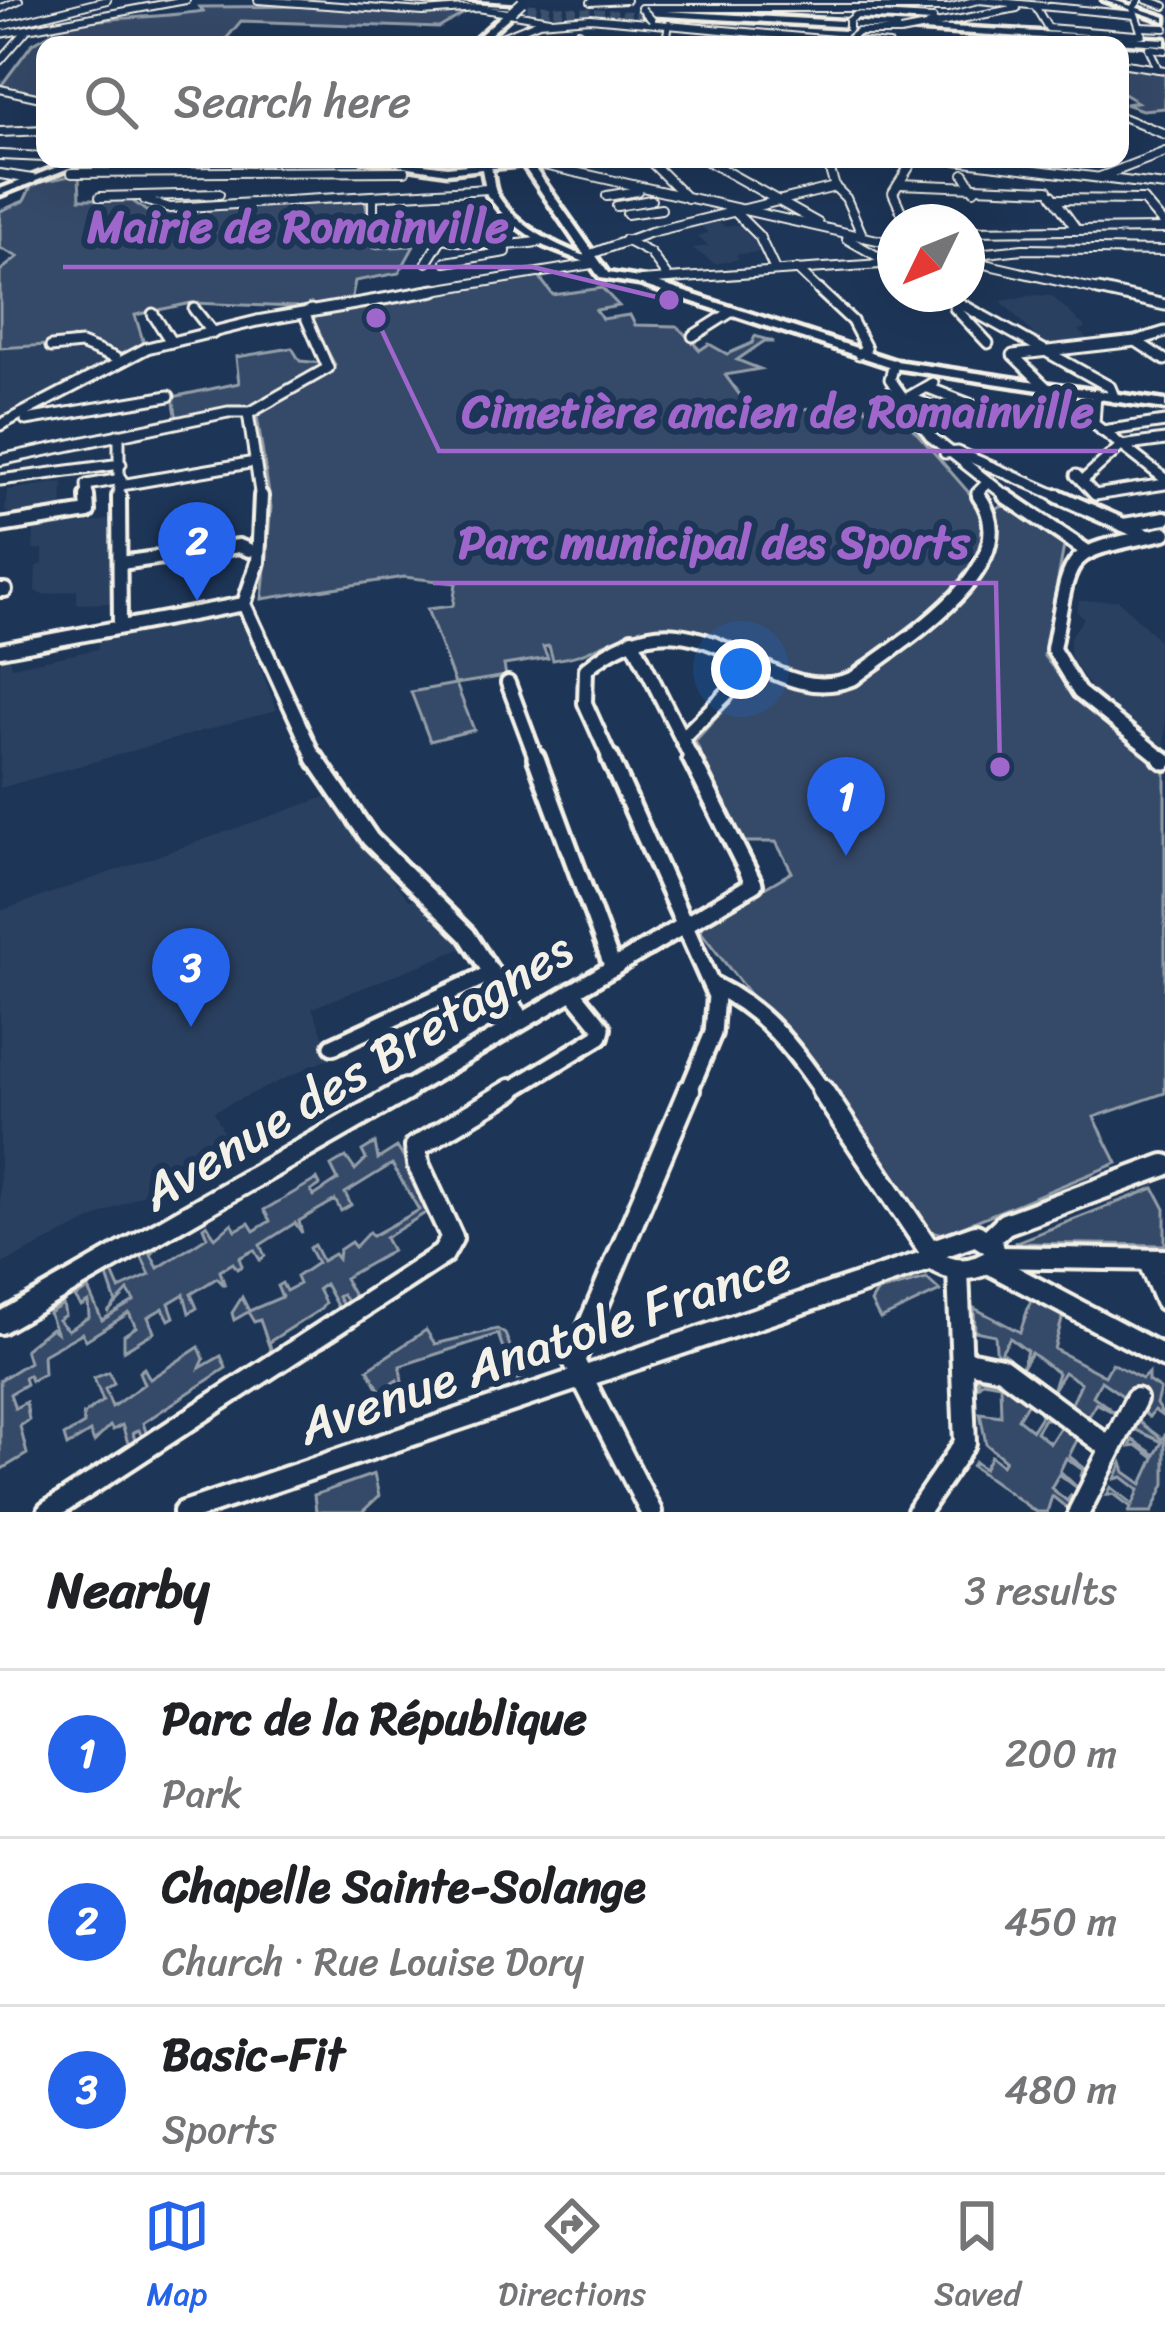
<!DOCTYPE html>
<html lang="en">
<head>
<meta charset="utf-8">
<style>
  :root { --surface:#fff; --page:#f2f2f2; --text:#202124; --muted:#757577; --line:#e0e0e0; --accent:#2563eb }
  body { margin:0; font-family:Sriracha,sans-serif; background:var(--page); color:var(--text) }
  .compass { position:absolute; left:877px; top:204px; width:108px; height:108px; border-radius:50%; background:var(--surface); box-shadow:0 12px 48px #0002; rotate:227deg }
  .you { position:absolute; left:741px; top:669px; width:42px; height:42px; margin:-30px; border:9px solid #fff; border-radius:50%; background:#1a73e8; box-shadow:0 0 0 18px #1a73e833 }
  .badge { display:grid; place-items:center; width:78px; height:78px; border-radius:50%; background:var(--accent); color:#fff; font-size:39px; font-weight:700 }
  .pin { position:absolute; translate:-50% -99px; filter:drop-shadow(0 3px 6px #0008) }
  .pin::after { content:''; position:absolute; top:63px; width:42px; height:36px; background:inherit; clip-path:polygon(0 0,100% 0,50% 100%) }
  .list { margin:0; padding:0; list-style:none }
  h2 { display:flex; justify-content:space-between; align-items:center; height:156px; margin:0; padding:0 48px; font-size:51px }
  h2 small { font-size:39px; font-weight:400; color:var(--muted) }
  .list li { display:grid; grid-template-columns:78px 1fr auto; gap:36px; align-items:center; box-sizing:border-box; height:168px; padding:0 48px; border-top:3px solid var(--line) }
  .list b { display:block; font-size:45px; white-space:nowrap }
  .list p { margin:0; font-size:39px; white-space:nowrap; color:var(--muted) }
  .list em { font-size:39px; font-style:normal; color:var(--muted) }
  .icon { flex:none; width:66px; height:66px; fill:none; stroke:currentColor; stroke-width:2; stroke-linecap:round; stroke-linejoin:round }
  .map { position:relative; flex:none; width:1165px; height:1512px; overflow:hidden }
  .search { position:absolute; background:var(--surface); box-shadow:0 12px 48px #0002; left:36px; right:36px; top:36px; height:132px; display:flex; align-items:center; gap:30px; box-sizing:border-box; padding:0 42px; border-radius:24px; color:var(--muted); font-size:45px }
  .sheet { height:660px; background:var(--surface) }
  nav { display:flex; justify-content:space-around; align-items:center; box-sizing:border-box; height:168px; border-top:3px solid var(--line); background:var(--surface); font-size:33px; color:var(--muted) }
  nav a { display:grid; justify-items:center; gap:6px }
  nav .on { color:var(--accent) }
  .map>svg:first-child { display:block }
  .built { fill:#2a4060 }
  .green { fill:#354a67; stroke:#949ea8; stroke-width:3 }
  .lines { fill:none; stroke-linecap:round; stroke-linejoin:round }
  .highway-tunnel { stroke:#3d516d; stroke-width:9; stroke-dasharray:9 4.5; stroke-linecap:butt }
  .minor-far5-casing { stroke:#f4f1e8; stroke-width:10 }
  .minor-far4-casing { stroke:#f4f1e8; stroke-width:12 }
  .minor-far3-casing { stroke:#f4f1e8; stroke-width:15 }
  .minor-far2-casing { stroke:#f4f1e8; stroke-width:20 }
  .minor-far1-casing { stroke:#f4f1e8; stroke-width:24 }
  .minor-casing { stroke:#f4f1e8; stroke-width:28 }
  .major-casing { stroke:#f4f1e8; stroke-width:9 }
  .highway-casing { stroke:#f4f1e8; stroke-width:9 }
  .minor-far5 { stroke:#1d3557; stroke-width:6 }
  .minor-far4 { stroke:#1d3557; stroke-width:8 }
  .minor-far3 { stroke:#1d3557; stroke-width:9 }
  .minor-far2 { stroke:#1d3557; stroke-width:12 }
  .minor-far1 { stroke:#1d3557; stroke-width:15 }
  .minor { stroke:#1d3557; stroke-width:20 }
  .major { fill:#1d3557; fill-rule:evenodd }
  .highway { fill:#1d3557; fill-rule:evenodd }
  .minor-bridge-casing { stroke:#f4f1e8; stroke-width:10; stroke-linecap:butt }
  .major-bridge-casing { stroke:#f4f1e8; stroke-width:12; stroke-linecap:butt }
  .minor-bridge { stroke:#1d3557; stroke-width:6 }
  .major-bridge { stroke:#1d3557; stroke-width:8 }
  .labels { text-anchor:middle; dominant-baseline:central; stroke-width:12; stroke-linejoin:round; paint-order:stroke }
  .near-street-label { font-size:51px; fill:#f4f1e8; stroke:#1d3557 }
  .leader { fill:none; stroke:#9f67cb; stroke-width:4.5 }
  .callout-dot { fill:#9f67cb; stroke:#1d3557; stroke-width:4.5 }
  .callout-label { font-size:45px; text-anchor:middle; font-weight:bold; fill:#9f67cb; stroke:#1d3557; stroke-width:12; stroke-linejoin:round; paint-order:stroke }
</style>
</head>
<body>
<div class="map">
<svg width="1165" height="1512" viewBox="0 0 1165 1512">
  <rect width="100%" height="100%" fill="#1d3557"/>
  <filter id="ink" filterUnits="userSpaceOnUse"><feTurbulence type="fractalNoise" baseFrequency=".00833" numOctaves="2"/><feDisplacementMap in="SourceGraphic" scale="24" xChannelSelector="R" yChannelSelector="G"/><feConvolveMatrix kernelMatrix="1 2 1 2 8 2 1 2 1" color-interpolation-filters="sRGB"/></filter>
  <g filter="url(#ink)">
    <!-- built -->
    <g class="built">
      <polygon points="714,217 725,227 744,224 763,252 736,254 739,259 715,264 692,248 709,246 696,236 708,233 697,221"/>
      <polygon points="1036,295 1052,296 1086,328 1078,330 1093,344 1086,340 1088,344 1047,348 1001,301"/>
      <polygon points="48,342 49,351 81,347 108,358 29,412 0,424 0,348"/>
      <polygon points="63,482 62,515 23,520 5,511 7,490"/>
      <polygon points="78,515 78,525 111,519 111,603 77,604 77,590 43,595 35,591 36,566 43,564 43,549 33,550 34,532 24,533 26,523"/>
      <polygon points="1118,600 1165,646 1165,748 1093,692 1070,656 1070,637 1084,618 1077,612 1079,601"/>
      <polygon points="238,611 277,710 0,788 0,657 10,655 12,667 98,649 98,638"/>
      <polygon points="325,797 409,900 419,897 466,947 312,1008 332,1057 214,1111 232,1150 0,1265 0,911"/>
    </g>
    <!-- green -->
    <g class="green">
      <path d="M311,6l89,8 71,-5 -32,19 -198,-7 -20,24h-176v53l-45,-11 32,-43 23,-13 -4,-5c51,-9 100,-7 152,-15l-3,-4z"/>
      <polygon points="1120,67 1165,70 1165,108 1142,110 1125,104 1137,102 1120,92"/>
      <polygon points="79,174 80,199 130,199 146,211 365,200 374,248 414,246 399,273 355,281 351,302 300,311 297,307 191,303 135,315 145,347 113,356 73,338 63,344 0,348 0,271 18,257 0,248 0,211 24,201 32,184"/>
      <path d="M539,277l14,18 49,-7 17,18 -23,4 6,9 28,-4 5,10 42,1 23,24 9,-6 18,10 25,-11 3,-7 19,6h-11l-26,18 23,9 -35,6 28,38 109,-9 6,7 28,-2 88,101 22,-4 58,40 -20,110 39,50 82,63v324l-71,24 23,46 -173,71 -22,-5 -81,-117 -144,-185 95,-55 -16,-30h-34l-47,-101 72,-79c-49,-23 -100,-44 -153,-22 -26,10 -30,16 -61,20l-4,-14 -6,1 5,11 -44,7 2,11 -50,8 18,46 -44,11 -19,-49 44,-8 -28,-75 26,-3 3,-23 -52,-6 -142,22 9,-92 -14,-91 78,-51 -27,-50z"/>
      <polygon points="292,348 300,361 323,363 319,372 246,411 177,420 173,397 239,383 236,357"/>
      <polygon points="375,1143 378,1159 397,1147 435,1207 385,1238 392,1251 344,1278 359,1305 352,1309 342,1294 338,1297 347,1312 342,1315 325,1284 318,1289 325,1303 321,1309 269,1342 274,1360 260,1320 254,1322 248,1312 234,1320 232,1313 242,1297 249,1311 282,1297 277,1286 282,1283 286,1291 299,1284 296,1277 317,1263 309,1248 314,1245 322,1261 334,1254 338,1259 339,1250 351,1242 355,1247 369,1232 372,1236 419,1210 392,1164 345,1193 351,1205 341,1211 335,1200 299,1221 302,1233 295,1223 260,1245 265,1256 260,1260 254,1250 239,1258 242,1266 237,1269 233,1263 220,1271 225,1286 217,1278 191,1294 197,1308 189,1313 184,1294 169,1303 174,1317 169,1320 163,1308 148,1317 154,1332 124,1350 124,1335 136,1327 129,1313 86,1340 82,1333 43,1355 44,1374 31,1381 29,1375 24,1378 26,1384 10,1394 15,1408 26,1402 29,1420 20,1426 27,1454 0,1470 0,1380 29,1362 25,1349 51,1328 56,1332 49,1313 63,1304 65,1315 58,1320 68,1330 89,1317 88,1302 81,1306 75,1297 88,1289 102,1320 134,1301 128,1291 107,1313 116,1303 107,1276 112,1273 119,1289 150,1275 141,1256 163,1242 151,1255 158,1268 207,1237 203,1227 207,1224 215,1238 232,1223 236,1230 249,1223 254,1231 270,1221 264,1210 317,1179 320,1185 311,1191 314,1196 338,1180 331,1166 346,1157 355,1170 366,1159 362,1151"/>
      <polygon points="1154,1188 1165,1209 1165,1245 1014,1243"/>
      <polygon points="927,1279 940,1291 880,1319 871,1302 877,1292"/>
      <polygon points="1031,1300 1063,1316 1054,1349 1105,1376 1112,1363 1142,1379 1148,1373 1148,1381 1160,1389 1156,1404 1165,1418 1154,1410 1149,1417 1143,1412 1148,1400 1141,1389 1122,1405 1123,1396 1101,1381 1093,1396 1118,1415 1096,1403 1087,1420 1070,1408 1081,1383 1064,1372 1052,1391 1058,1373 1031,1353 1022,1367 1027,1351 1010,1338 1001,1352 1009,1358 1006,1364 997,1362 995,1335 975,1331 974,1308 1020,1332"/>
      <polygon points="497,1329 505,1334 523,1377 514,1380 498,1334 400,1366 404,1398 397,1380 380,1391 368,1369 426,1330 435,1344"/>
      <polygon points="199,1347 204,1359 200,1368 221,1356 226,1368 143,1423 149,1440 143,1440 139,1430 133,1433 136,1444 131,1452 122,1425 113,1430 110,1426 94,1442 90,1432 67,1446 64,1436 84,1424 83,1415 103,1401 94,1378 109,1372 114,1383 105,1389 112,1407 144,1384 139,1372 144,1368 150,1379"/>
      <polygon points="978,1377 1001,1381 1029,1401 1018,1419 1032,1430 1041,1416 1038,1408 1052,1419 1044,1419 1036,1432 1050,1443 1061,1426 1078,1438 1069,1456 1093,1475 1089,1483 1081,1476 1083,1470 1066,1458 1060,1471 1080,1490 1059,1474 1051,1488 1067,1501 1071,1495 1079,1502 1072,1512 1052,1496 1047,1512 1036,1512 972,1466 975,1462 984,1469 991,1456 1002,1465 1005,1460 986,1444 980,1413 1001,1416 1000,1384 983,1381 978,1386"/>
      <polygon points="1138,1421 1162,1439 1165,1435 1165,1484 1152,1512 1129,1512 1131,1507 1114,1494 1107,1495 1111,1487 1133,1504 1139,1490 1122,1477 1115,1479 1122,1463 1125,1472 1142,1484 1154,1458 1138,1446 1130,1447 1133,1440 1155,1455 1162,1442 1134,1429"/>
      <polygon points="374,1474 379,1496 362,1512 316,1512 314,1495"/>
    </g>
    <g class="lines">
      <!-- highway-tunnel -->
      <polyline class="highway-tunnel" points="514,7 652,17"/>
      <!-- minor-far5 casing -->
      <g class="minor-far5-casing">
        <g id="minor-far5">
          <polyline points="258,0 423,12 478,8 550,20"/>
          <polyline points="1147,0 1165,6"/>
          <polyline points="591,2 626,0"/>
          <polyline points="1035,6 1048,28 1136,35 1142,34 1133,8 1139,0"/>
          <polyline points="641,8 948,8 978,0 1135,15"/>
          <polyline points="0,9 19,0"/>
          <polyline points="849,21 856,15 933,19"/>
          <polyline points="0,27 107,0"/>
          <polyline points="1140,27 1165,28"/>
          <polyline points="915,28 1017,8"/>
          <polyline points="579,32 584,45"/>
          <polyline points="0,34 186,0"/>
          <polyline points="591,43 652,42"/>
          <polyline points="844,43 858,32 900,32"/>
          <polyline points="482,45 539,22 590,18 889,45"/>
          <polyline points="665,45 669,24"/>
          <polyline points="0,61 26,31"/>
          <polyline points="1120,63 1165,70"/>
          <polyline points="1158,69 1149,48 1165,50"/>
          <polyline points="0,89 45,99"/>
          <polyline points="1120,116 1155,130"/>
        </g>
      </g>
      <!-- minor-far4 casing -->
      <g class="minor-far4-casing">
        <g id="minor-far4">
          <polyline points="1147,127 1165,134"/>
          <polyline points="0,132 45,130"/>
          <polyline points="0,155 45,157"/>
          <polyline points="517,159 895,244"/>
          <polyline points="648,159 687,198"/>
          <polyline points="704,159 818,223"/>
          <polyline points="834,159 829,167 835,187"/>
          <polyline points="914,159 893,193 901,211 916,222"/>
          <polyline points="948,159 1165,186"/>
          <polyline points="72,173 405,171"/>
          <polyline points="0,174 32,179"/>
          <polyline points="964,174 974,190"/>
          <polyline points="1100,177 1165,152"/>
          <polyline points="899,184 1048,190"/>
          <polyline points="835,187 846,198 863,237"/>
          <polyline points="1052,195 1077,230"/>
          <polyline points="607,196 637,191"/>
          <polyline points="100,197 219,194"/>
          <path d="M373,197v21c55,19 111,34 169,23"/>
          <polyline points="1055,199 1143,200 1165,226"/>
          <polyline points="145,200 170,208 488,189"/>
          <polyline points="617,206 651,200"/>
          <polyline points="733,210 759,236 774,268"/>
          <polyline points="627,214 661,209"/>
          <polyline points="967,231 1165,229"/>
          <polyline points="847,239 891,264"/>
          <polyline points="625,240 650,253 666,275"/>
          <polyline points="588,255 651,232 835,187"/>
          <polyline points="967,255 1023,249 1165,251"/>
          <polyline points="967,260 1111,293"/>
          <polyline points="427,262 443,236"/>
          <polyline points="446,262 506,252"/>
          <polyline points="797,269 822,293"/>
          <polyline points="641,281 895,263"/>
          <polyline points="416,293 592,264"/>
        </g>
      </g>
      <!-- minor-far3 casing -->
      <g class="minor-far3-casing">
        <g id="minor-far3">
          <polyline points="819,290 852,321 866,348 859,354"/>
          <polyline points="1098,290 1165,305"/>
          <polyline points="943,294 1110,387 1114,397"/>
          <polyline points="961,306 955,308 988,343"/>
          <polyline points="194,309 213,333"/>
          <polyline points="153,314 171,342"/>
          <polyline points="693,336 731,312"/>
          <polyline points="1136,341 1165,360"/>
          <polyline points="51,347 81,344 115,358"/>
          <polyline points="894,364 890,379 930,436 1010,499"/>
          <polyline points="926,387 977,407 961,419 909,397 933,383"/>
          <polyline points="1047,388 1013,355 1136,341 1165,332"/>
          <polyline points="1096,394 1094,424 1165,479"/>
          <polyline points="268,402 328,368 305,315 311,310"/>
          <polyline points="248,413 261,499"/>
          <polyline points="26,420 169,396"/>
          <polyline points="0,425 147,348 257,321 435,290"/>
          <polyline points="1102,431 1165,422"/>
          <polyline points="119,434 119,499"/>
          <polyline points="945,453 958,452 1065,499"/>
          <polyline points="0,460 228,412 251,412 272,400"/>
          <polyline points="1076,475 1082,481 1121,446 1165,440"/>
          <polyline points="0,480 121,464"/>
          <polyline points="1082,481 1095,495 1165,484"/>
          <polyline points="121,485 249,463"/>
          <polyline points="88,499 87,485 121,479"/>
          <polyline points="981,499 977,493 985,485"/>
        </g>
      </g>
      <!-- minor-far2 casing -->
      <g class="minor-far2-casing">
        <g id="minor-far2">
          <polyline points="119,496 120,627"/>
          <polyline points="261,496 258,562 244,604 316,761"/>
          <polyline points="1005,496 1085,550"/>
          <polyline points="1058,496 1146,535"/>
          <polyline points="1124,525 1165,518"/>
          <polyline points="0,526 88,512 87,496"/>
          <polyline points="121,563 239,546 249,550"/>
          <polyline points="0,590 5,590"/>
          <polyline points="632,639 693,761"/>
          <polyline points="0,650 244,604"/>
          <polyline points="508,683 537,761"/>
          <polyline points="682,738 759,662"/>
          <path d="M611,761l-26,-58 1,-34c116,-98 178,47 268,9 46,-36 176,-111 125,-182"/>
          <path d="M1165,761l-86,-69 -26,-43c20,-104 8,-94 112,-116"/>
        </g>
      </g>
      <!-- minor-far1 casing -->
      <g class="minor-far1-casing">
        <g id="minor-far1">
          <polyline points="315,758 370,839 467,935 522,1020"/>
          <polyline points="536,758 613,968"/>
          <polyline points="610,758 716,996 713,1033 688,1093"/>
          <polyline points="1161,758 1165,761"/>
          <path d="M715,986c49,24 79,63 109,107"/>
          <polyline points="333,1046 492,973"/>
          <polyline points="401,1093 754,884 691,758"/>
          <polyline points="506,1093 600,1036 602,1028 572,991"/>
        </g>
      </g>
      <!-- minor casing -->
      <g class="minor-casing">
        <g id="minor">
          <polyline points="822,1090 932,1254"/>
          <path d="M976,1235l17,11 3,11c-21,15 -43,18 -64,2l4,-10z"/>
          <polyline points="988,1240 1005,1224 1165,1165"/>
          <polyline points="996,1257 1165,1260"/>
          <polyline points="1148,1260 1165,1300"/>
          <polyline points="990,1264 1165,1357"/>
          <polyline points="0,1323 406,1090"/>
          <polyline points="962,1360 1001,1368 1110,1448"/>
          <polyline points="48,1512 443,1254 452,1238 418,1164 416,1147 511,1090"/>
          <polyline points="184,1512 932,1259"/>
          <polyline points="651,1512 574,1361 689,1090"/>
          <polyline points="918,1512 965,1443 958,1271"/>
          <polyline points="1079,1512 1136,1399"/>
        </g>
      </g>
      <!-- major casing -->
      <g class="major-casing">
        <g id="major">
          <polygon points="1103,0 1113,0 1165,17 1165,21"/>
          <polygon points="509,9 516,11 478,45 469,45"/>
          <polygon points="78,159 92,159 0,195 0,189"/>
          <path d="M360,159h26l61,8 81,-8 80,114 37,6 251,82 269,40v8l-271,-41 -255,-84 -39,-6 -10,-14 -46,-18 -36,-26 -21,-25 -5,-26 -35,4zM523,165l62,91c-31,-11 -69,-31 -87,-60 -5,-8 -4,-18 -7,-28z"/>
        </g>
      </g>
      <!-- highway casing -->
      <g class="highway-casing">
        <g id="highway">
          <polygon points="407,0 518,7 514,9"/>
          <polygon points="648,10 1165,39 1165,45 645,15"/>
        </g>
      </g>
      <!-- minor-far5 -->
      <use href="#minor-far5" class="minor-far5"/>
      <!-- minor-far4 -->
      <use href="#minor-far4" class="minor-far4"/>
      <!-- minor-far3 -->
      <use href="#minor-far3" class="minor-far3"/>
      <!-- minor-far2 -->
      <use href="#minor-far2" class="minor-far2"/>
      <!-- minor-far1 -->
      <use href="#minor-far1" class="minor-far1"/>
      <!-- minor -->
      <use href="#minor" class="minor"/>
      <!-- major -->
      <use href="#major" class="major"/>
      <!-- highway -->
      <use href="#highway" class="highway"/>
      <!-- minor-bridge casing -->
      <g class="minor-bridge-casing">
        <g id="minor-bridge">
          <polyline points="642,9 652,20"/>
          <polyline points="849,21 849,29"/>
          <polyline points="900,32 926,27"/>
        </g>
      </g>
      <!-- major-bridge casing -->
      <g class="major-bridge-casing">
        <polyline id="major-bridge" points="512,11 522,2"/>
      </g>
      <!-- minor-bridge -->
      <use href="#minor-bridge" class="minor-bridge"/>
      <!-- major-bridge -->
      <use href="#major-bridge" class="major-bridge"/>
    </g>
  </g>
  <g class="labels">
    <!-- near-street labels -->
    <g class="near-street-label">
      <text transform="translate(357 1071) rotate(-31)">Avenue des Bretagnes</text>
      <text transform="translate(545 1345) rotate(-19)">Avenue Anatole France</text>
    </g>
  </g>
  <!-- callouts -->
  <path class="leader" d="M669 300L533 267H63M376 318L439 451H1118M1000 767L996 583H433"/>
  <g class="callout-dot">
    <circle cx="669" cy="300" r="12"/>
    <circle cx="376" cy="318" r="12"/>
    <circle cx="1000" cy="767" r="12"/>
  </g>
  <g class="callout-label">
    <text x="298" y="242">Mairie de Romainville</text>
    <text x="778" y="427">Cimetière ancien de Romainville</text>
    <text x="714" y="558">Parc municipal des Sports</text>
  </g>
</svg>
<svg class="compass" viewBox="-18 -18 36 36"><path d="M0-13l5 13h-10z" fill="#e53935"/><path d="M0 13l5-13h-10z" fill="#757577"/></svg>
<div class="you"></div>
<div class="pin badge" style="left:846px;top:856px">1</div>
<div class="pin badge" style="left:197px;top:601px">2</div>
<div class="pin badge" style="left:191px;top:1027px">3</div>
<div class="search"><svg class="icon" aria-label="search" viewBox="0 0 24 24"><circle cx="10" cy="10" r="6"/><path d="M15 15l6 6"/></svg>Search here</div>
</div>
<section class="sheet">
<h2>Nearby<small>3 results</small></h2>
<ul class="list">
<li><span class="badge">1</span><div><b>Parc de la République</b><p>Park</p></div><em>200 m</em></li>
<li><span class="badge">2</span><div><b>Chapelle Sainte-Solange</b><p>Church · Rue Louise Dory</p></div><em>450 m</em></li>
<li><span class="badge">3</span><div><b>Basic-Fit</b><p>Sports</p></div><em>480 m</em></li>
</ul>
</section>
<nav>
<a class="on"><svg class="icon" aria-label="map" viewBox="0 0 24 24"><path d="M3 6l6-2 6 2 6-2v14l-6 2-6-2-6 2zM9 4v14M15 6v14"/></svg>Map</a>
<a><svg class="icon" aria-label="directions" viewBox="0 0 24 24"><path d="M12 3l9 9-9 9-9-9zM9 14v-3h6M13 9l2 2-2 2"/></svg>Directions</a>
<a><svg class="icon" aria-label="saved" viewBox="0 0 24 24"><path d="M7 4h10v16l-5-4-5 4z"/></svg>Saved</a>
</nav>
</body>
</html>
